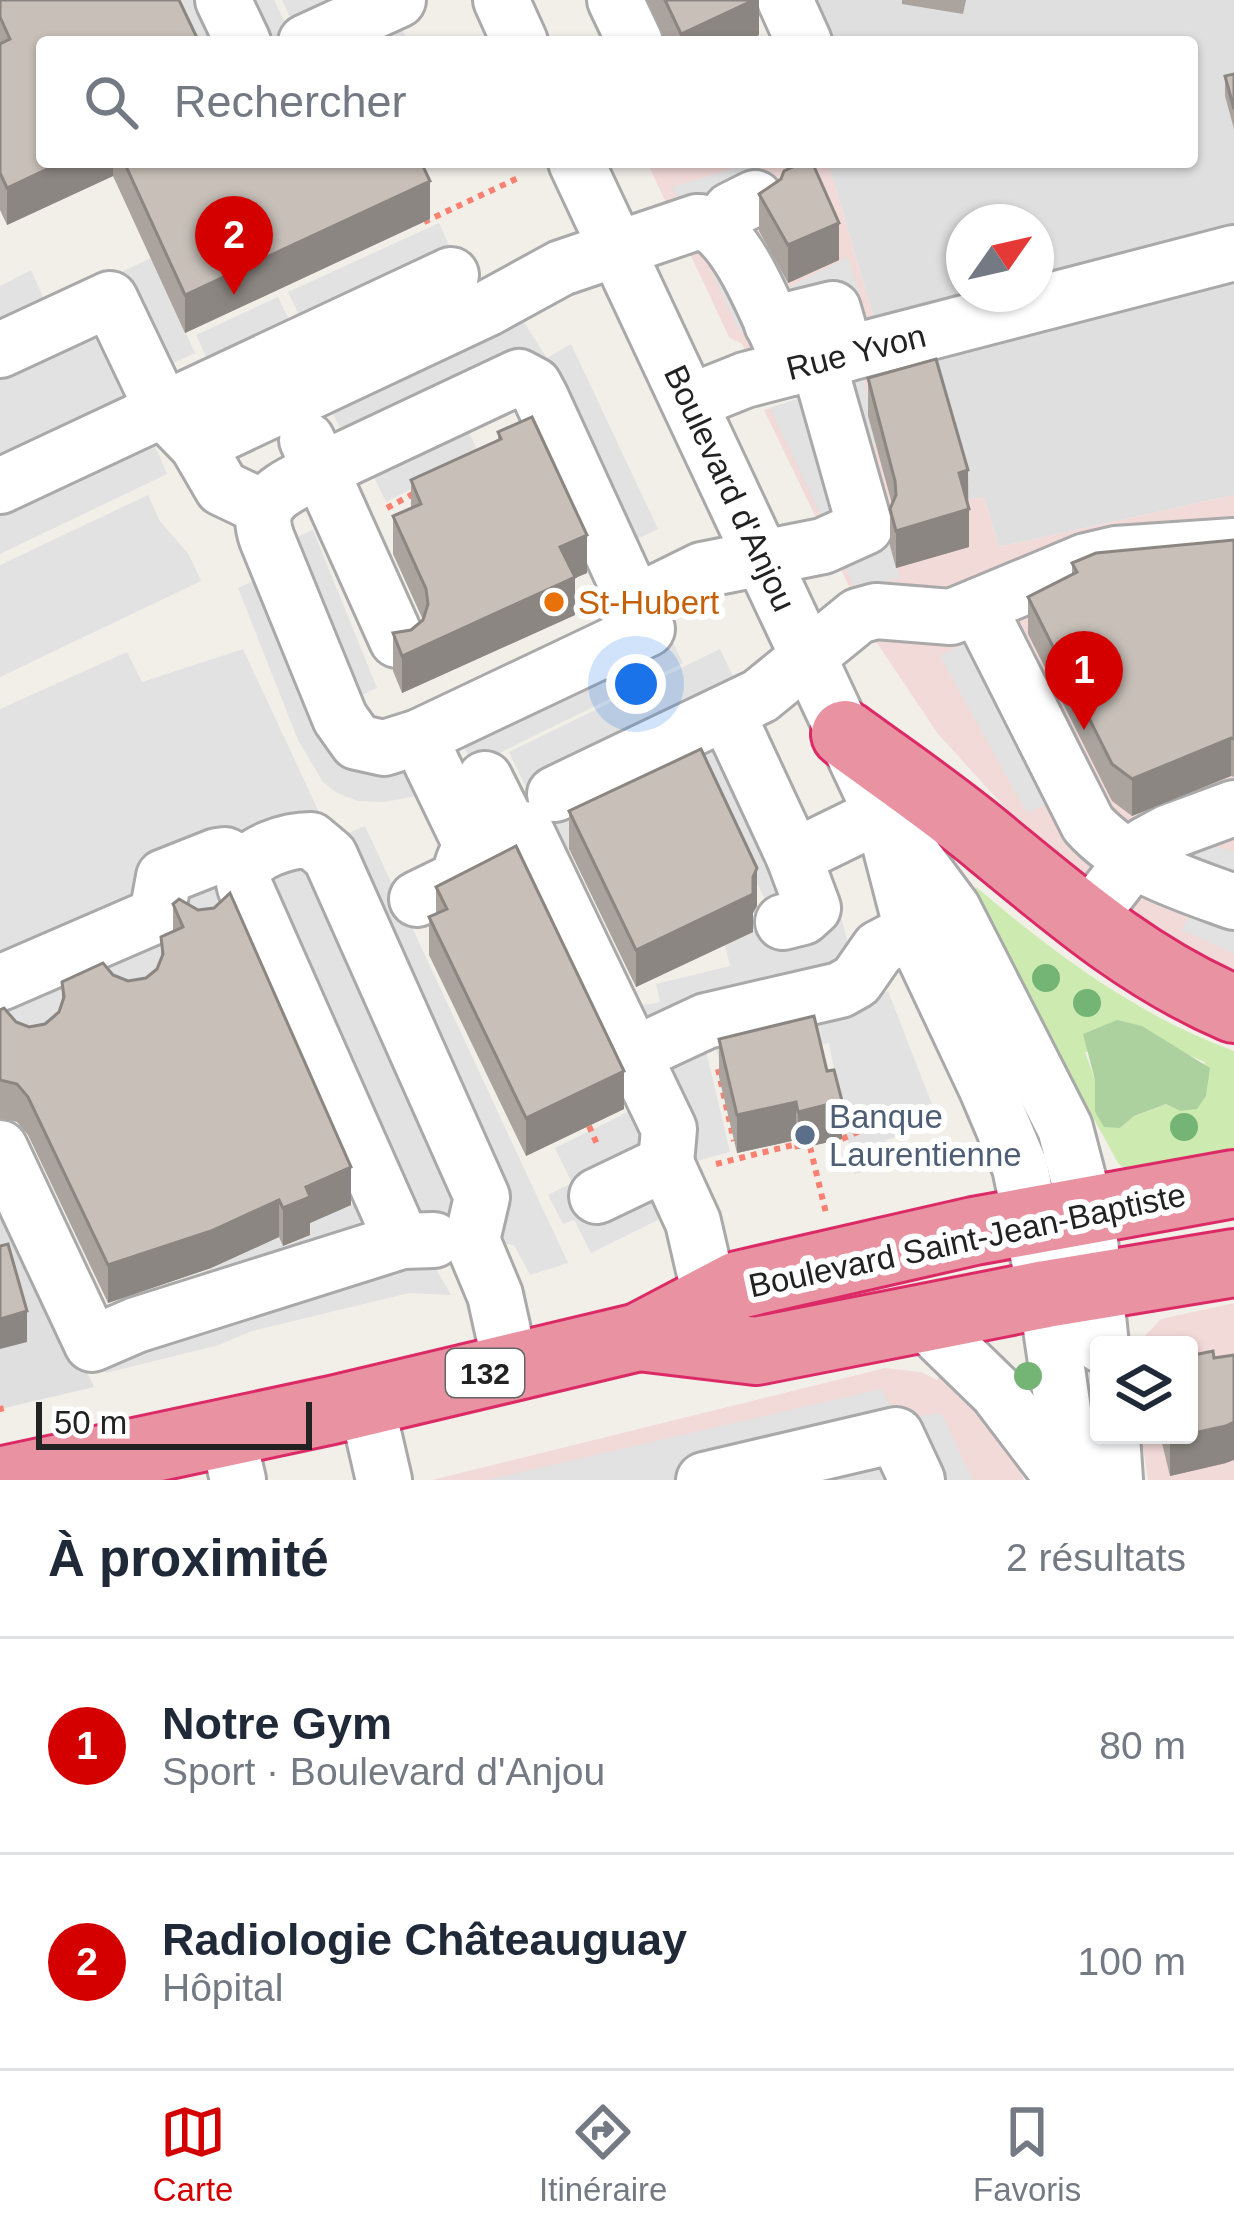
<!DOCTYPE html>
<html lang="fr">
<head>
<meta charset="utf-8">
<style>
  :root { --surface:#fff; --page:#f2f2f3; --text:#1f2937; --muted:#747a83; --line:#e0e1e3; --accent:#d40000 }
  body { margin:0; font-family:Arial,sans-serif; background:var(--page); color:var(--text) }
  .controls { position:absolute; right:36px; bottom:36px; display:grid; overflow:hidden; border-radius:12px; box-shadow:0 3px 9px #0004 }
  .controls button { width:108px; height:108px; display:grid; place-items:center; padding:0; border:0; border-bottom:3px solid var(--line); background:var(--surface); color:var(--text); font:60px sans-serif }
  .compass { position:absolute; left:946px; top:204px; width:108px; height:108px; border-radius:50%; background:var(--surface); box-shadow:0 3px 9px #0004; rotate:56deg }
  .scale { position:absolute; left:36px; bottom:30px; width:276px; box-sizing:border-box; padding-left:12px; border:6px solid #222; border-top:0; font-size:33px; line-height:42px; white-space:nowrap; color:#222; -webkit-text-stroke:9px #fff; paint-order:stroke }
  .you { position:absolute; left:636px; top:684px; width:42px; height:42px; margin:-30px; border:9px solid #fff; border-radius:50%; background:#1a73e8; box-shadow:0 0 0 18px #1a73e833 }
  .badge { display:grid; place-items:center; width:78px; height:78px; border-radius:50%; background:var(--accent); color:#fff; font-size:39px; font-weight:700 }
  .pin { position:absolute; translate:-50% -99px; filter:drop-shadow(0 3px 6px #0008) }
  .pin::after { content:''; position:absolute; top:63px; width:42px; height:36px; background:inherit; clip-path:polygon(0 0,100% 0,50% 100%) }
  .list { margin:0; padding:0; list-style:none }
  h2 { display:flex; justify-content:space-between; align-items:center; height:156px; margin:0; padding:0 48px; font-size:51px }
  h2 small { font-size:39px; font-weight:400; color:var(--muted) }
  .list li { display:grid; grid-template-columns:78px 1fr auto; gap:36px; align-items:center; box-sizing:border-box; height:216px; padding:0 48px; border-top:3px solid var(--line) }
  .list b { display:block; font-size:45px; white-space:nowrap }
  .list p { margin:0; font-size:39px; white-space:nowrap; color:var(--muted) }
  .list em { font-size:39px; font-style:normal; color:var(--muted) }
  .icon { flex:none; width:66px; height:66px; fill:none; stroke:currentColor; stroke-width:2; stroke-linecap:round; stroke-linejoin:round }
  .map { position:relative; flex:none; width:1234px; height:1480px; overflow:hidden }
  .search { position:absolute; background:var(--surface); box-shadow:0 3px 9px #0004; left:36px; right:36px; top:36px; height:132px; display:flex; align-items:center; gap:30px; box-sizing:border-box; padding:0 42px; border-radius:12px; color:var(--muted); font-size:45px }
  .sheet { height:588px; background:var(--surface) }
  nav { display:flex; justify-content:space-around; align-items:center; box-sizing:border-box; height:168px; border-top:3px solid var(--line); background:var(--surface); font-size:33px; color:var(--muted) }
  nav a { display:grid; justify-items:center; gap:6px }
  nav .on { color:var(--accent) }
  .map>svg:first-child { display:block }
  .residential { fill:#e0dfdf }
  .commercial { fill:#f2dad9 }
  .grass { fill:#cdebb0; fill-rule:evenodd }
  .forest { fill:#add19e }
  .parking { fill:#e2e2e2 }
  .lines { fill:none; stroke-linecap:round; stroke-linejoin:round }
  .minor-casing { stroke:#a9a9a9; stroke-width:60 }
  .highway-casing { stroke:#dc2a67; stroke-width:72 }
  .path { stroke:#fa8072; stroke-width:6; stroke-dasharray:6 6; stroke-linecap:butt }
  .minor { stroke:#fff; stroke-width:54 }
  .highway { stroke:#e892a2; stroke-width:66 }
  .tree { fill:#74b475 }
  .wall { fill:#aba49e }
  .shaded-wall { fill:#8b8681 }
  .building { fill:#c7bfb8; stroke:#8b8681; stroke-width:3 }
  .food-dot { fill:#e8710a; stroke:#fff; stroke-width:4.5 }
  .service-dot { fill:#5c6f8a; stroke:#fff; stroke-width:4.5 }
  .labels { text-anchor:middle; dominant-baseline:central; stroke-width:12; stroke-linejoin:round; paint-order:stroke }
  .shield { fill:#fff; stroke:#646464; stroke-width:3 }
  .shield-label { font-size:30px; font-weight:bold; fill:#222 }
  .street-label { font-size:33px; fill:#222; stroke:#fff }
  .food-label { font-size:33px; fill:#c56008; stroke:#fff; text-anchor:start }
  .service-label { font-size:33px; fill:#4e5e75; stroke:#fff; text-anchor:start }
</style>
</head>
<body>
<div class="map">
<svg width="1234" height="1480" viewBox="0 0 1234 1480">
  <rect width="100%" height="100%" fill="#f2efe9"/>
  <!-- residential -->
  <g class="residential">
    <polygon points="799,0 1234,0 1234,228 1036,278 1036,222 964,222 964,294 971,294 874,319 828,162 1192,162 1192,42 819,42"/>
    <polygon points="1234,275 1234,495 999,547 984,497 966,501 925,361"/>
    <polygon points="0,1186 94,1387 0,1409"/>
  </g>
  <!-- commercial -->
  <g class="commercial">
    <polygon points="647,162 828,162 874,319 745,351 742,344 729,337"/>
    <polygon points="925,361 966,500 984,497 999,547 1234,495 1234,972 1162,936 1030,835 938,734 875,640 764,410"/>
    <polygon points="1234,1303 1234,1480 1148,1480 1141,1435 1189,1435 1189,1345 1136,1345 1161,1319"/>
    <polygon points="885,1368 921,1372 937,1380 941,1373 954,1382 1009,1448 1024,1480 432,1480"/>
  </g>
  <!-- grass -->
  <path class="grass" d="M976,887c79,67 160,128 258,164v99l-96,20h-12l-8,-7 -148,-271zM1180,1051l25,11 -25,49 -14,-7 -32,12 -14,12 -25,-15v-33l-10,-28z"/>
  <!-- forest -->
  <polygon class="forest" points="1117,1020 1142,1026 1210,1068 1206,1096 1197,1109 1180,1111 1166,1104 1134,1116 1120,1128 1104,1127 1095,1112 1095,1080 1083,1034"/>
  <!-- parking -->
  <g class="parking">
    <polygon points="163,0 274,0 290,33 296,30 282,0 389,0 408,42 183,42"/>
    <polygon points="756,162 771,209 738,227 774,295 848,257 863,305 740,332 672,187"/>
    <polygon points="439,223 468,288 226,401 196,335 278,297 291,324 301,319 288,292"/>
    <polygon points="151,258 195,353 147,375 102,281"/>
    <polygon points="31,270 55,324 82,312 136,423 156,448 167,474 0,554 0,286"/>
    <polygon points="522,319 547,358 571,344 658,529 595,559 518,403 464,422 479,454 386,502 373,475 365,478 330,408"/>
    <polygon points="863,377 877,443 861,448 900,578 856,590 770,408"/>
    <polygon points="148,495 160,521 189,555 201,581 0,677 0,565"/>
    <polygon points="313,530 377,688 336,707 399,745 416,796 384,802 358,801 337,793 323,782 298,740 238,588 266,575 271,548"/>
    <polygon points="663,623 683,663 473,766 453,722"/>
    <polygon points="991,630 1073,793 1027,813 940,656"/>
    <polygon points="243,649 332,840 365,826 568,1263 530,1275 514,1245 472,1240 421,1242 451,1295 409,1293 252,1331 219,1345 106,1373 84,1327 279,1237 284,1247 310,1235 306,1225 363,1199 183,964 0,1048 0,709 127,652 142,682"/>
    <polygon points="720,649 836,895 862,1003 888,991 940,1125 885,1140 888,1166 854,1174 829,1043 721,1068 714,1041 704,1042 730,1152 693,1162 686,1206 591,1253 574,1220 563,1224 548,1195 572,1183 555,1148 654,1099 613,1011 660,1002 656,984 730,966 725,945 775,921 709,782 558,854 509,752"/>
    <polygon points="1190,841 1234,851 1234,954 1182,930 1201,891 1178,881"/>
    <polygon points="881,1389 893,1410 906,1418 941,1413 973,1480 487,1480"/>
  </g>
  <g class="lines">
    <!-- minor casing -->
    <g class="minor-casing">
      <g id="minor">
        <polyline points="223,0 243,42"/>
        <polyline points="501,0 520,42"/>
        <polyline points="615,0 635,42"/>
        <polyline points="785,0 804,42"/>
        <polyline points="306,42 398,0"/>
        <polyline points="576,162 882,814 912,930 987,1089 1020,1167 1046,1294 1068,1444 1080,1480"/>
        <polyline points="717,227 731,210 755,198"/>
        <polyline points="772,324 833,309 846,354"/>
        <polyline points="0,350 110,299 163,410 197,445 222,488 264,508"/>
        <path d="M519,377l15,8 7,13 106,231 -228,108 -35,11 -27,-6 -17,-24 -73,-179c-12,-33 7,-46 35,-60z"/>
        <polyline points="690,402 745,380 1234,253"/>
        <polyline points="307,440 397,640"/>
        <path d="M197,445l291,-137 73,-40 136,-46c39,-2 79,113 95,146"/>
        <polyline points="0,486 451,275"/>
        <polyline points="637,602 702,570 823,546 865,527 818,361"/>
        <polyline points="978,606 1086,561 1116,554 1234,546"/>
        <polyline points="727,713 794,857 882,814"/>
        <polyline points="419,737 475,853 525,829 669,1129 666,1163"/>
        <polyline points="485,779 513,835"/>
        <path d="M555,794l205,-98 98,-80 18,-5 75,6 27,-11 110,218c38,42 94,59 146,78"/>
        <polyline points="898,835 953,909 1065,1128 1087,1212 1101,1345"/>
        <polyline points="417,899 458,879 464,860 475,853"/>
        <polyline points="783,922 803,917 813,908 794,857"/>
        <polyline points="1085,922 1145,845 1169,832 1234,808"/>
        <polyline points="0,983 157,915 164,877 217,856 225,855 244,865"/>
        <polyline points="633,1055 706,1021 840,990 856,981 879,948 946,913"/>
        <polyline points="0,1148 92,1344 136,1325 402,1241 434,1240"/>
        <polyline points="597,1196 666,1163 693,1222 720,1339"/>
        <path d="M402,1241l-157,-354 -3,-14c8,-22 47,-33 69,-33l19,16 152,341 -10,43 23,55 16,72"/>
        <polyline points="920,1317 997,1392 1064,1480"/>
        <polyline points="366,1402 384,1480"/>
        <polyline points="227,1433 238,1480"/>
        <polyline points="1112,1435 1115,1480"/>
        <polyline points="704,1480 896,1435 917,1480"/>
      </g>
    </g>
    <!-- highway casing -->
    <g class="highway-casing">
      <g id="highway">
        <path d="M845,734c49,36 101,71 147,110 79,65 147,124 242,165"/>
        <polyline points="639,1337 756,1351 1046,1294 1234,1263"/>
        <polyline points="4,1480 332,1410 639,1337 738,1285 974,1231 1234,1184"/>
      </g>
    </g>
    <!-- path -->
    <g class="path">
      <polyline points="424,222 518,178"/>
      <polyline points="387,508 413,494"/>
      <polyline points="718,1069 734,1141"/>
      <polyline points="589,1126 597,1144"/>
      <polyline points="842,1139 869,1127"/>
      <polyline points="810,1147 826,1213"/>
      <polyline points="716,1164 797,1144 798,1149"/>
      <polyline points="0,1406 2,1413"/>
    </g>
    <!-- minor -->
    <use href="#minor" class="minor"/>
    <!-- highway -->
    <use href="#highway" class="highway"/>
  </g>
  <!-- trees -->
  <g class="tree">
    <circle cx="1046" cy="978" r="14"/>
    <circle cx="1087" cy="1003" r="14"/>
    <circle cx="1184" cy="1127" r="14"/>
    <circle cx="1028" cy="1376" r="14"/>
  </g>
  <!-- wall -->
  <g class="wall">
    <polygon points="0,0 42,162 421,162 430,219 185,333 113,176 7,225 0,210"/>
    <polygon points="647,0 759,0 759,35 745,42 667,42"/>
    <polygon points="902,0 966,0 963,14 902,4"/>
    <polygon points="1234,74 1234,129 1225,96 1225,76"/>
    <polygon points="759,194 839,260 788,283 759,231"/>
    <polygon points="868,378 968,470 969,547 896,568 890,546 890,509 892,504 868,416"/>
    <polygon points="498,432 587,573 575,578 575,615 402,693 393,671 393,633 411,630 423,620 393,554 393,516 411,508 411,480 498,441"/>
    <polygon points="1234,540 1234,777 1231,776 1132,816 1112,801 1028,634 1028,597 1072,574 1072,563"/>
    <polygon points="569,811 757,906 753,913 753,932 636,987 569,849"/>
    <polygon points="436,887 624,1109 526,1156 429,955 429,917 436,914"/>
    <polygon points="173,904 351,1205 310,1223 310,1235 283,1246 279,1237 211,1268 108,1303 28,1135 17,1122 0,1118 0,1010 16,1022 29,1027 45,1024 59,1012 62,1005 62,982 113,975 128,981 146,978 157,969 161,961 161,937 173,932"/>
    <polygon points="719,1039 842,1139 798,1149 796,1140 737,1153 719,1077"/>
    <polygon points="1160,1435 1189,1435 1226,1463 1170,1476"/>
  </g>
  <!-- shaded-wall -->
  <g class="shaded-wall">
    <polygon points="754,0 759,0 759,35 745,42 681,42 681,34"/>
    <polygon points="62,162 113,162 113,176 7,225 7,188"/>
    <polygon points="430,181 430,219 185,333 185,295"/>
    <polygon points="839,223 839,260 788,283 788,245"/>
    <polygon points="968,470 968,508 959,473"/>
    <polygon points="969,509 969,547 896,568 896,531"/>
    <polygon points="587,535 587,573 575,578 575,615 402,693 402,656 560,547"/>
    <polygon points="1231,738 1231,776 1132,816 1132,779"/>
    <polygon points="757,868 757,906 753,913 753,932 636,987 636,950 753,877"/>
    <polygon points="624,1071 624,1109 526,1156 526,1118"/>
    <polygon points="842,1101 842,1139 798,1149 798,1112"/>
    <polygon points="796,1102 796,1140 737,1153 737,1115"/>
    <polygon points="351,1167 351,1205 310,1223 310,1235 283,1246 283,1208 306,1187"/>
    <polygon points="279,1200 279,1237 211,1268 108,1303 108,1265"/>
    <polygon points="27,1311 27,1342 0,1349 0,1319"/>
    <polygon points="1234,1422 1234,1460 1226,1463 1170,1476 1170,1439"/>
  </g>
  <!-- building -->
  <g class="building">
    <polygon points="0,0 179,0 199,42 42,42 42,162 62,162 7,188 0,173 0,44 10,39 0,17"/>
    <polygon points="665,0 754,0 681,34"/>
    <polygon points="1234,74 1234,109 1225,76"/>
    <polygon points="124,162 421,162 430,181 185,295"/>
    <polygon points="804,162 812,162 839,223 788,245 759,194 781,179 784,171"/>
    <polygon points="936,359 968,470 959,473 969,509 896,531 890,509 896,495 895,481 868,378"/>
    <polygon points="532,417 587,535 560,547 575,577 402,656 393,633 411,630 423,620 428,604 426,589 393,516 421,504 411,480 501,439 498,432"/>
    <polygon points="1234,540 1234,739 1231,738 1132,779 1112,764 1028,597 1077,572 1072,563 1096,553"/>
    <polygon points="701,749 757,868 753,877 753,894 636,950 569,811"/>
    <polygon points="516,846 624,1071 526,1118 429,917 447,909 436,887"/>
    <polygon points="230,893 351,1167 306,1187 310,1197 283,1208 279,1200 211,1231 108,1265 28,1097 17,1084 0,1080 0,1010 4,1008 16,1022 29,1027 45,1024 59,1012 64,997 62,982 103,963 113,975 128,981 146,978 157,969 163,954 161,937 183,927 173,904 179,899 198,910 214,908"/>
    <polygon points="814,1016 827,1071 834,1070 842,1101 798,1112 796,1102 737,1115 719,1039"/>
    <polygon points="8,1244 27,1311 0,1319 0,1246"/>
    <polygon points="1213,1351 1214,1358 1234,1355 1234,1422 1226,1426 1189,1434 1189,1356"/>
  </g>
  <!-- markers -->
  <circle class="food-dot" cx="554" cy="602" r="12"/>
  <circle class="service-dot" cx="805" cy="1135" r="12"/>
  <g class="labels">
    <!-- shield labels -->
    <rect class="shield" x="446" y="1349" width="78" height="48" rx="9"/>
    <g class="shield-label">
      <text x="485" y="1373">132</text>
    </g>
    <!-- street labels -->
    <g class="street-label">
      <text transform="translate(856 352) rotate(-14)">Rue Yvon</text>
      <text transform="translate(730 488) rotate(65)">Boulevard d'Anjou</text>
      <text transform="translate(967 1240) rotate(-12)">Boulevard Saint-Jean-Baptiste</text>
    </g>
    <!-- food labels -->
    <g class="food-label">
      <text x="578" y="602">St-Hubert</text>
    </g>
    <!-- service labels -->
    <g class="service-label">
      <text x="829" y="1116">Banque<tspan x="829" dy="38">Laurentienne</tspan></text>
    </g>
  </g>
</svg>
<div class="controls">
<button><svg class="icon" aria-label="layers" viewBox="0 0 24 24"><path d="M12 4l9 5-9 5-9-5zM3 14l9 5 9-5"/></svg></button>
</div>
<svg class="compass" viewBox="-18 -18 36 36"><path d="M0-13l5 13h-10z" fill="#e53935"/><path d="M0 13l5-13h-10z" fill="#747a83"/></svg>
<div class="scale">50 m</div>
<div class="you"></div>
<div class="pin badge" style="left:1084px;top:730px">1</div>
<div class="pin badge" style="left:234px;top:295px">2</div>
<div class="search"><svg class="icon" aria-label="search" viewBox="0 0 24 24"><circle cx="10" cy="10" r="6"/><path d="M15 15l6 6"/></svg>Rechercher</div>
</div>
<section class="sheet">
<h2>À proximité<small>2 résultats</small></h2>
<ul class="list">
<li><span class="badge">1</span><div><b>Notre Gym</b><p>Sport · Boulevard d'Anjou</p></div><em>80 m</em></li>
<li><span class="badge">2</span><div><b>Radiologie Châteauguay</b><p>Hôpital</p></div><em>100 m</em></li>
</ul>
</section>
<nav>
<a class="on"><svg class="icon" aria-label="map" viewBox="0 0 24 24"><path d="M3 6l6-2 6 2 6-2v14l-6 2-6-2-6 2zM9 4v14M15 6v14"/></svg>Carte</a>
<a><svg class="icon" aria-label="directions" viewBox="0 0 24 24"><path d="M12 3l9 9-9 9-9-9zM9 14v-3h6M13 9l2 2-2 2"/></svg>Itinéraire</a>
<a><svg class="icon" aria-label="saved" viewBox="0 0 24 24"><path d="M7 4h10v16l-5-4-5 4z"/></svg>Favoris</a>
</nav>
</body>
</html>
